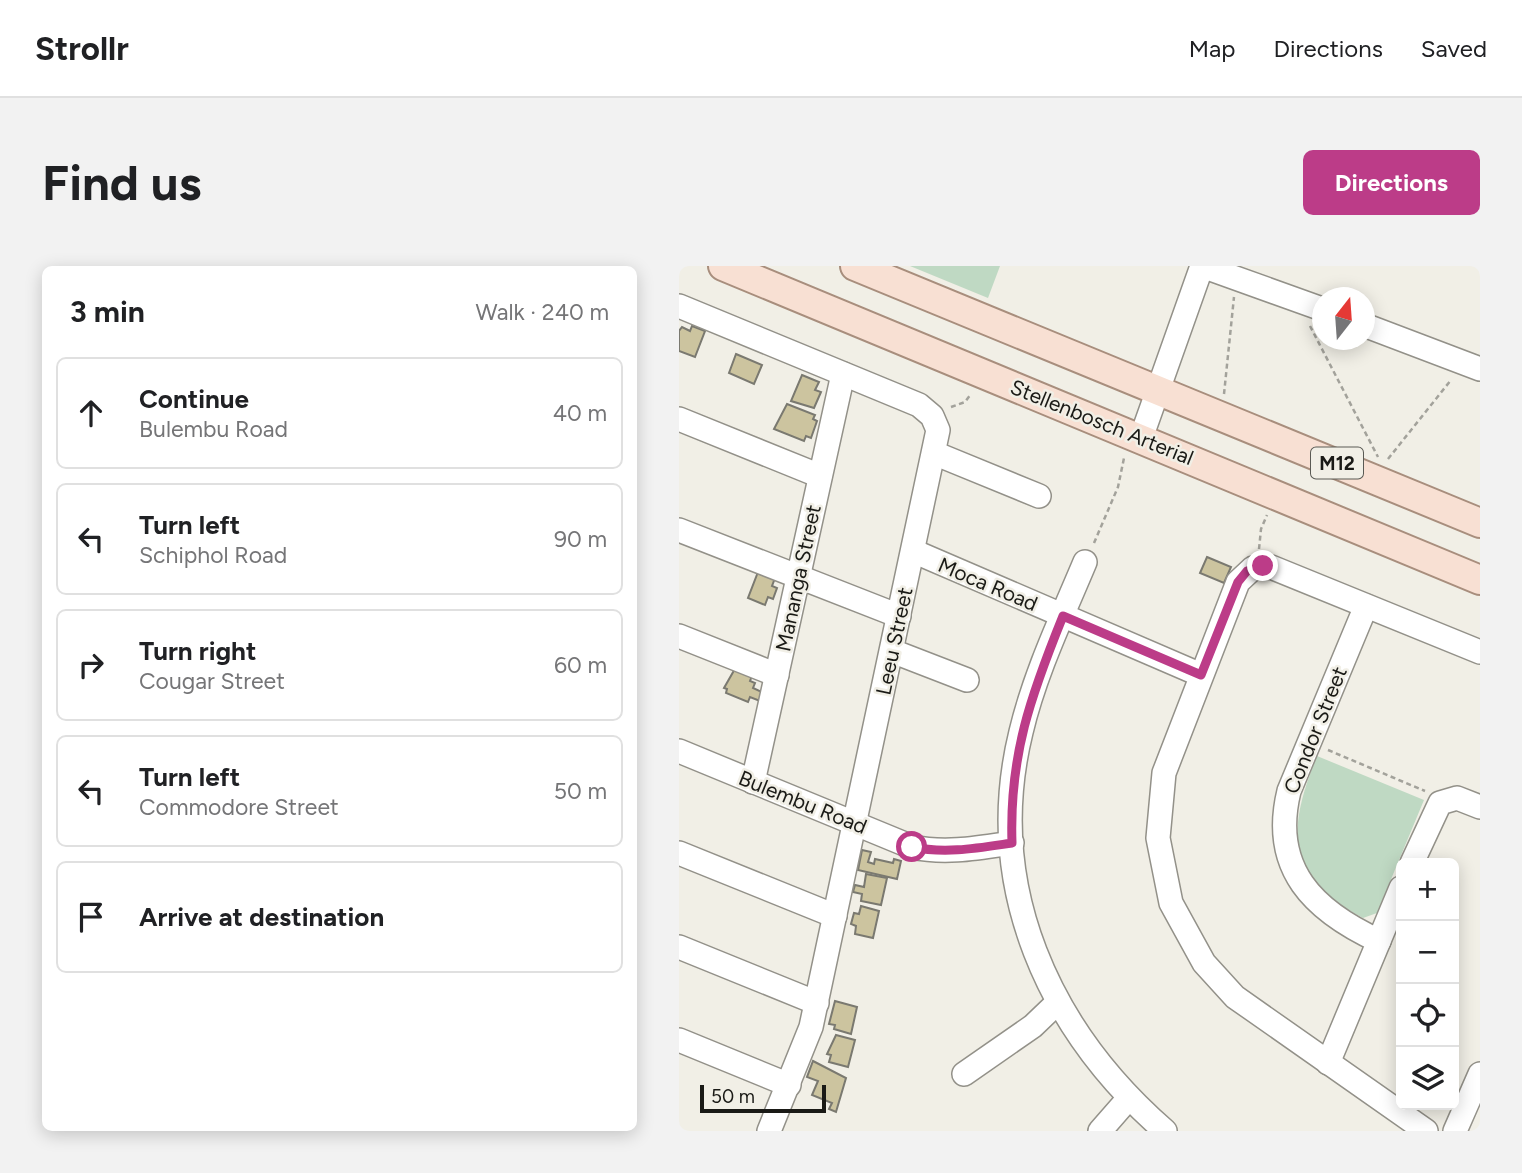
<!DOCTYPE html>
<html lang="en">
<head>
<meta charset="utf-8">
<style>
  :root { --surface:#fff; --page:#f2f2f2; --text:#202124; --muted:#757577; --line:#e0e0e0; --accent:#bc3c88 }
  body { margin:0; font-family:Figtree,sans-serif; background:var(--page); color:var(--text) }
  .controls { position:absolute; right:21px; bottom:21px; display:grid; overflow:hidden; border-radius:10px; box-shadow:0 4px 18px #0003 }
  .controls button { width:63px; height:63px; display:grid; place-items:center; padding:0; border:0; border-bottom:2px solid var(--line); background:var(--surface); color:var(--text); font:35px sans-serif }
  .compass { position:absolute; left:633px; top:21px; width:63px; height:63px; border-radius:50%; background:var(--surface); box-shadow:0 4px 18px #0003; rotate:17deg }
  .scale { position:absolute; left:21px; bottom:18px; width:126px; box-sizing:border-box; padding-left:7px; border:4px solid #1a1a16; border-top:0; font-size:19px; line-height:24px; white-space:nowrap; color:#1a1a16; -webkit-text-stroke:5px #f1efe6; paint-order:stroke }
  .stop { position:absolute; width:21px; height:21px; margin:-16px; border:5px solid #bc3c88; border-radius:50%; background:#fff }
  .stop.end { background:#bc3c88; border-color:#fff; box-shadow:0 2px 7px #0008 }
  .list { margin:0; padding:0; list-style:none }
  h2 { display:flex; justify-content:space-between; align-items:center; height:91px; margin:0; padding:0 28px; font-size:30px }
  h2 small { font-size:23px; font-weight:400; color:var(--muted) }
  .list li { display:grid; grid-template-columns:46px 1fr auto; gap:21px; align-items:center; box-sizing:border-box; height:112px; margin:0 14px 14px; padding:0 14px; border:2px solid var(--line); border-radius:10px }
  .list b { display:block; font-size:26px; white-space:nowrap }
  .list p { margin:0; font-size:23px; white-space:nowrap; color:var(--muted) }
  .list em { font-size:23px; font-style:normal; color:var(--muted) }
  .icon { flex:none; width:38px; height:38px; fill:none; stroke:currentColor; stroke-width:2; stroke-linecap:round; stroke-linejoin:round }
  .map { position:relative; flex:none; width:801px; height:865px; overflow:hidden; border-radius:10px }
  header { display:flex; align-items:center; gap:42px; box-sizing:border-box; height:98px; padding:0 35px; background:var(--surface); border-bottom:2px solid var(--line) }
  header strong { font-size:33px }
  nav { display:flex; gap:38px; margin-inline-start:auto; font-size:24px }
  .intro { display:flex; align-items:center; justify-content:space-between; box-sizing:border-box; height:168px; padding:0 42px }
  h1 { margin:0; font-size:49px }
  .button { padding:18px 32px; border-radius:10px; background:var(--accent); color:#fff; font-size:24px; font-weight:700 }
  main { display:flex; gap:42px; padding:0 42px }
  aside { flex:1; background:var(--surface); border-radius:10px; box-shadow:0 4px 18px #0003 }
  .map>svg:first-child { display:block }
  .green { fill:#bfd9c3 }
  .building { fill:#ccc49f; stroke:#7a7970; stroke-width:2 }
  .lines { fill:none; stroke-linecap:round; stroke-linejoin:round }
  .minor-casing { stroke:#939189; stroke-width:26 }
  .major-casing { stroke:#a88e7d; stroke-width:32 }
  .path { stroke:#a3a29b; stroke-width:2.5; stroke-dasharray:5 3.5; stroke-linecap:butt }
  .minor { stroke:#fff; stroke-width:23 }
  .major { stroke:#f8e0d3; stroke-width:28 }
  .route { stroke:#bc3c88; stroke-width:9 }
  .labels { text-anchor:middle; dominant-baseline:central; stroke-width:5; stroke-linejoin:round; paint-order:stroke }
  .shield { fill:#f1efe6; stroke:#5a5a54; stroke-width:2 }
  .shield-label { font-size:19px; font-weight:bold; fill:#1a1a16 }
  .street-label { font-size:21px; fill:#1a1a16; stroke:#f1efe6 }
</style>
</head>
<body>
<header>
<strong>Strollr</strong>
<nav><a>Map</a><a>Directions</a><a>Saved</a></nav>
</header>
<div class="intro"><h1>Find us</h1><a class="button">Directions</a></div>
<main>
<aside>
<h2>3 min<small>Walk · 240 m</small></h2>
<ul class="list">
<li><svg class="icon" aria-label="ahead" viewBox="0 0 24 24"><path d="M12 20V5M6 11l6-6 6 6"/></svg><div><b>Continue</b><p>Bulembu Road</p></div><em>40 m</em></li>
<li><svg class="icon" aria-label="left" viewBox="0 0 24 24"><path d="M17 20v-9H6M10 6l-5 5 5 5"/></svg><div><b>Turn left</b><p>Schiphol Road</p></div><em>90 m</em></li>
<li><svg class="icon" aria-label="right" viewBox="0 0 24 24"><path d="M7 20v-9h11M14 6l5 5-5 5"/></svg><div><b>Turn right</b><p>Cougar Street</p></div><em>60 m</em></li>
<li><svg class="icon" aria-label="left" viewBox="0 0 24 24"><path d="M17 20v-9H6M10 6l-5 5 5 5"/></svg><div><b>Turn left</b><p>Commodore Street</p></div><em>50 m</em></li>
<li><svg class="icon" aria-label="arrive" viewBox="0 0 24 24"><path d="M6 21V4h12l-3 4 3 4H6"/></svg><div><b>Arrive at destination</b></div></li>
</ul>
</aside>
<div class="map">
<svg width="801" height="865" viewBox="0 0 801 865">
  <rect width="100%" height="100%" fill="#f1efe6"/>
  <!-- green -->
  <g class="green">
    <polygon points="231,0 321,0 309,32"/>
    <path d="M638,490l107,44 -47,113 -14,5c-79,-42 -76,-88 -46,-162z"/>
  </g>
  <!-- building -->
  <g class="building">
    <polygon points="13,60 26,65 16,91 0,85 0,65 3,61 11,65"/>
    <polygon points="57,88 83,99 75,118 50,107"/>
    <polygon points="123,109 140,116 136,124 142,126 135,142 112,135"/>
    <polygon points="108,138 136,149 134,153 138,155 132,172 127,170 125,175 95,163"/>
    <polygon points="528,291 552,301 545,317 521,307"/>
    <polygon points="79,306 96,312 93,320 98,322 94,333 89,331 86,339 69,332"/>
    <polygon points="57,401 74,407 71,415 76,417 74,422 85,427 81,435 71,431 69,436 47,427 48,423 45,422"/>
    <polygon points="183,584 192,586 189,596 195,598 196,593 214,597 215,593 222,595 218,613 179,604"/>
    <polygon points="187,608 208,612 202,639 182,635 183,628 174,626 176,619 185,621"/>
    <polygon points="182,640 200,645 194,672 176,668 177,660 172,658 175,647 180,648"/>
    <polygon points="156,735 178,741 172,768 155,763 156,759 150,758"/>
    <polygon points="157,769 176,774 169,801 150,796 152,789 148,788"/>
    <polygon points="134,795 167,812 157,846 150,843 153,837 133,829 139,815 128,811"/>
  </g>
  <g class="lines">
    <!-- minor casing -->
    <g class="minor-casing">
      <g id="minor">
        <polyline points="523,0 643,43"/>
        <polyline points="0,40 240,139 253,150 259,164 132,761 90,865"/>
        <polyline points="685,59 801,103"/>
        <polyline points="0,153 141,210"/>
        <polyline points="462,172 523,0"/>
        <polyline points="255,187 360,230"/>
        <polyline points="0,264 220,350"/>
        <polyline points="234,285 522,409"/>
        <path d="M406,296c-23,55 -50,111 -64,170 -38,155 28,298 144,399"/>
        <path d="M687,340l-77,185c-19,78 25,120 90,150"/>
        <polyline points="0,370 98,409"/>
        <polyline points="213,385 288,414"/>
        <path d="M0,485l233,96c34,7 66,1 100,-4"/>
        <polyline points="74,516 164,108"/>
        <polyline points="0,587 156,650"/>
        <polyline points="733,597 761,537 778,532 801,541"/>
        <polyline points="0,681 138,737"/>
        <polyline points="0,774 110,819"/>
        <polyline points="649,797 722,622"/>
        <polyline points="285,808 354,760 378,737"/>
        <polyline points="421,865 449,833"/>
        <polyline points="747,865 556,731 525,697 492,637 479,572 485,507 559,316 574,302 592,301 801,386"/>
        <polyline points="776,865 801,808"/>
      </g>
    </g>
    <!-- major casing -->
    <g class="major-casing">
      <g id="major">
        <polyline points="44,0 801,314"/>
        <polyline points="176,0 801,257"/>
      </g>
    </g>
    <!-- path -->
    <g class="path">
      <polyline points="631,60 699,191"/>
      <polyline points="545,128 555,31"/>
      <polyline points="272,141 286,136 292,128"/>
      <polyline points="709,193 772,114"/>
      <polyline points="415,277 439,221 445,192"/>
      <polyline points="580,283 582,263 588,249"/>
      <polyline points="649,484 746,525"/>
    </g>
    <!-- minor -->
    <use href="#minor" class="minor"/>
    <!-- major -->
    <use href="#major" class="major"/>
  </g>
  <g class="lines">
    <!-- route -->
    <path class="route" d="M233,581c34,7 66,1 100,-4 -3,-87 19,-148 51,-227l138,59 37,-93 9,-11 16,-5"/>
  </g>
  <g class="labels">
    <!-- shield labels -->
    <rect class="shield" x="632" y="181.5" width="52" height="31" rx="5"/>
    <g class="shield-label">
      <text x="658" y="197">M12</text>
    </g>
    <!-- street labels -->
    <g class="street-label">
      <text transform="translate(423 156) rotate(22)">Stellenbosch Arterial</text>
      <text transform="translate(119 312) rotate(-78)">Mananga Street</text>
      <text transform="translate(309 318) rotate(23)">Moca Road</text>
      <text transform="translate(215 375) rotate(-78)">Leeu Street</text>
      <text transform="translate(636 464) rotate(-68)">Condor Street</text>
      <text transform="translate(124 536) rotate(22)">Bulembu Road</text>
    </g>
  </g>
</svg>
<div class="controls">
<button>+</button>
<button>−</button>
<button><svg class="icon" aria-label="locate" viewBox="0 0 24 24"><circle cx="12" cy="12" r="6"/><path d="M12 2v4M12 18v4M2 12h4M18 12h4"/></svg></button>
<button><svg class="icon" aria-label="layers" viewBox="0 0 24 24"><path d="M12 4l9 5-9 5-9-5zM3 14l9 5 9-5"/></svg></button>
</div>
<svg class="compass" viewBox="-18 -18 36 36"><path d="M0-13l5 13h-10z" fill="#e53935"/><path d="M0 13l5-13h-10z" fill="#757577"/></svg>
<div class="scale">50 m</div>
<div class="stop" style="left:233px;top:581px"></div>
<div class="stop end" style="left:584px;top:300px"></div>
</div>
</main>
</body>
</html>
